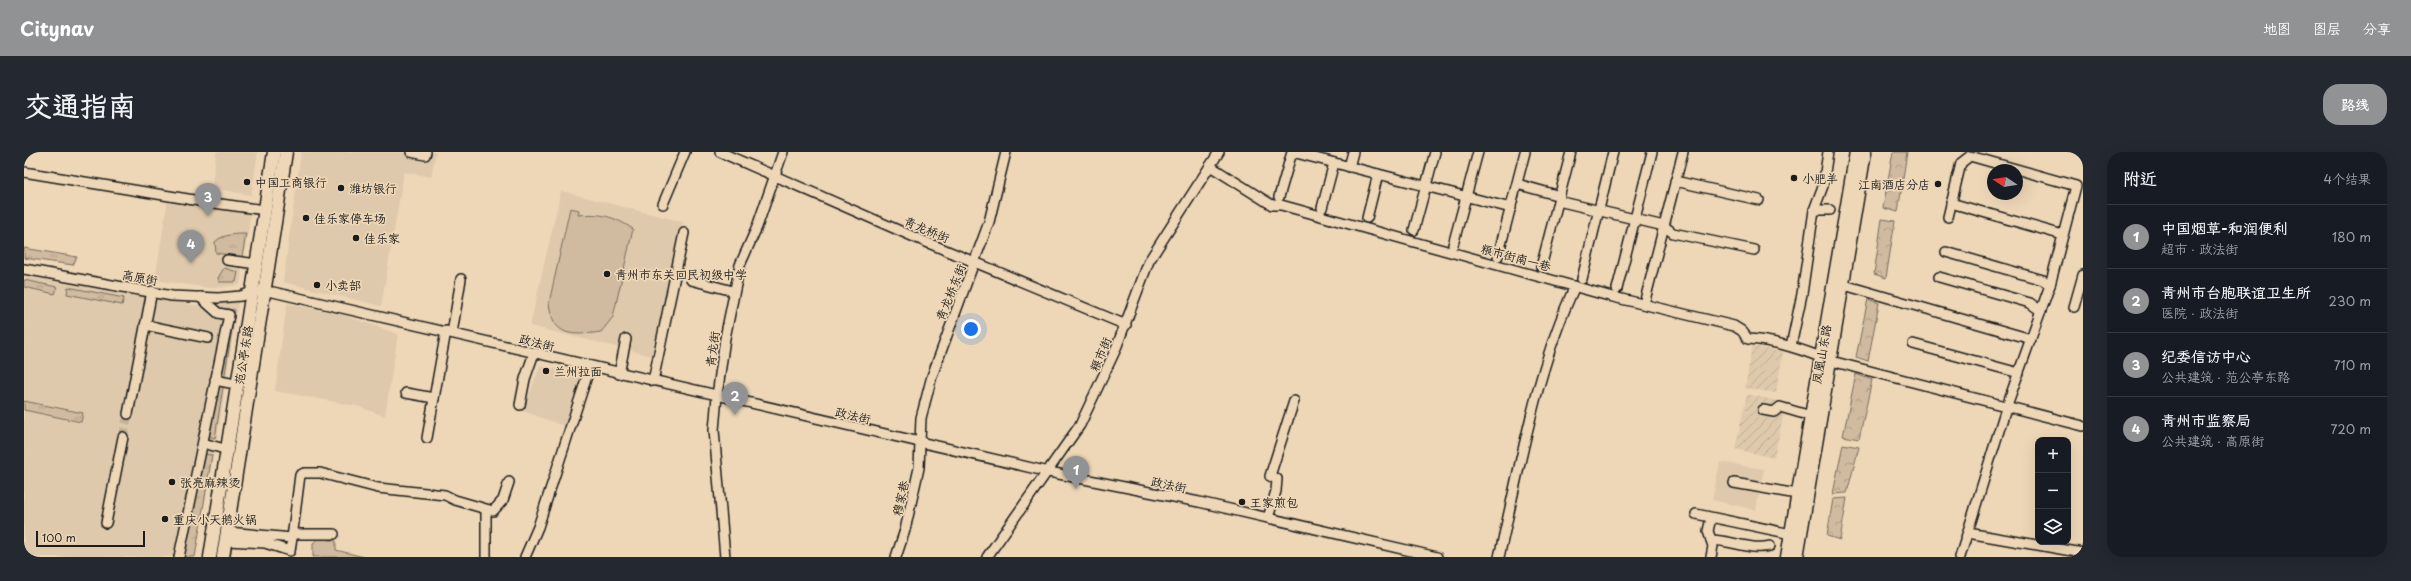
<!DOCTYPE html>
<html lang="zh">
<head>
<meta charset="utf-8">
<style>
  :root { --surface:#171b24; --page:#242831; --text:#f1f3f6; --muted:#9ea1a6; --line:#363941; --accent:#919294 }
  body { margin:0; font-family:"Playpen Sans","LXGW WenKai TC",sans-serif; background:var(--page); color:var(--text) }
  .controls { position:absolute; right:12px; bottom:12px; display:grid; overflow:hidden; border-radius:8px; box-shadow:0 4px 16px #0002 }
  .controls button { width:36px; height:36px; display:grid; place-items:center; padding:0; border:0; border-bottom:1px solid var(--line); background:var(--surface); color:var(--text); font:20px sans-serif }
  .compass { position:absolute; left:1963px; top:12px; width:36px; height:36px; border-radius:50%; background:var(--surface); box-shadow:0 4px 16px #0002; rotate:282deg }
  .scale { position:absolute; left:12px; bottom:10px; width:109px; box-sizing:border-box; padding-left:4px; border:2px solid #1c1c1c; border-top:0; font-size:11px; line-height:14px; white-space:nowrap; color:#1c1c1c; -webkit-text-stroke:3px #eed7b7; paint-order:stroke }
  .you { position:absolute; left:947px; top:177px; width:14px; height:14px; margin:-10px; border:3px solid #fff; border-radius:50%; background:#1a73e8; box-shadow:0 0 0 6px #1a73e833 }
  .badge { display:grid; place-items:center; width:26px; height:26px; border-radius:50%; background:var(--accent); color:#fff; font-size:13px; font-weight:700 }
  .pin { position:absolute; translate:-50% -33px; filter:drop-shadow(0 1px 2px #0008) }
  .pin::after { content:''; position:absolute; top:21px; width:14px; height:12px; background:inherit; clip-path:polygon(0 0,100% 0,50% 100%) }
  .list { margin:0; padding:0; list-style:none }
  h2 { display:flex; justify-content:space-between; align-items:center; height:52px; margin:0; padding:0 16px; font-size:17px }
  h2 small { font-size:13px; font-weight:400; color:var(--muted) }
  .list li { display:grid; grid-template-columns:26px 1fr auto; gap:12px; align-items:center; box-sizing:border-box; height:64px; padding:0 16px; border-top:1px solid var(--line) }
  .list b { display:block; font-size:15px; white-space:nowrap }
  .list p { margin:0; font-size:13px; white-space:nowrap; color:var(--muted) }
  .list em { font-size:13px; font-style:normal; color:var(--muted) }
  .icon { flex:none; width:22px; height:22px; fill:none; stroke:currentColor; stroke-width:2; stroke-linecap:round; stroke-linejoin:round }
  .map { position:relative; flex:none; width:2059px; height:405px; overflow:hidden; border-radius:16px }
  header { display:flex; align-items:center; gap:24px; box-sizing:border-box; height:56px; padding:0 20px; background:var(--accent); color:#fff }
  header strong { font-size:19px }
  nav { display:flex; gap:22px; margin-inline-start:auto; font-size:14px }
  .intro { display:flex; align-items:center; justify-content:space-between; box-sizing:border-box; height:96px; padding:0 24px }
  h1 { margin:0; font-size:28px }
  .button { padding:10px 18px; border-radius:16px; background:var(--accent); color:#fff; font-size:14px; font-weight:700 }
  main { display:flex; gap:24px; padding:0 24px }
  aside { flex:1; background:var(--surface); border-radius:16px; box-shadow:0 4px 16px #0002 }
  .map>svg:first-child { display:block }
  .built { fill:#dec9ac }
  .industrial { fill:url(#industrial-furrows) }
  .grass { fill:url(#grass-tufts); stroke:#766c5e }
  .forest { fill:url(#forest-crowns); stroke:#766c5e }
  .park { fill:#d0bba0; stroke:#766c5e }
  .lines { fill:none; stroke-linecap:round; stroke-linejoin:round }
  .minor-tunnel { stroke:#c4b298; stroke-width:9; stroke-dasharray:9 4.5; stroke-linecap:butt }
  .minor-casing { stroke:#1c1c1c; stroke-width:12 }
  .major-casing { stroke:#1c1c1c; stroke-width:15 }
  .minor { stroke:#eed7b7; stroke-width:9 }
  .major { stroke:#eed7b7; stroke-width:12 }
  .poi-dot { fill:#1c1c1c; stroke:#eed7b7; stroke-width:1.5 }
  .labels { text-anchor:middle; dominant-baseline:central; stroke-width:3.5; stroke-linejoin:round; paint-order:stroke }
  .poi-label { font-size:12px; fill:#1c1c1c; stroke:#eed7b7; text-anchor:start }
  .street-label { font-size:12px; fill:#1c1c1c; stroke:#eed7b7 }
</style>
</head>
<body>
<header>
<strong>Citynav</strong>
<nav><a>地图</a><a>图层</a><a>分享</a></nav>
</header>
<div class="intro"><h1>交通指南</h1><a class="button">路线</a></div>
<main>
<div class="map">
<svg width="2059" height="405" viewBox="0 0 2059 405">
  <defs>
    <pattern id="industrial-furrows" width="10" height="10" patternUnits="userSpaceOnUse"><rect width="10" height="10" fill="#dec9ac"/><path d="M-1 1l2-2M0 10L10 0M9 11l2-2" fill="none" stroke="#beac93"/></pattern>
    <pattern id="grass-tufts" width="24" height="20" patternUnits="userSpaceOnUse"><rect width="24" height="20" fill="#d0bba0"/><path d="M3 7l-1-3M5 7V3M7 7l1-3M15 17l-1-3M17 17v-4M19 17l1-3" fill="none" stroke="#b2a089"/></pattern>
    <pattern id="forest-crowns" width="20" height="18" patternUnits="userSpaceOnUse"><rect width="20" height="18" fill="#d0bba0"/><path d="M2 6a3 3 0 1 1 6 0M12 15a3 3 0 1 1 6 0" fill="none" stroke="#b2a089"/></pattern>
  </defs>
  <rect width="100%" height="100%" fill="#eed7b7"/>
  <filter id="ink" filterUnits="userSpaceOnUse"><feTurbulence type="fractalNoise" baseFrequency=".025" numOctaves="2"/><feDisplacementMap in="SourceGraphic" scale="8" xChannelSelector="R" yChannelSelector="G"/><feConvolveMatrix kernelMatrix="1 2 1 2 8 2 1 2 1" color-interpolation-filters="sRGB"/></filter>
  <g filter="url(#ink)">
    <!-- built -->
    <g class="built">
      <polygon points="192,0 234,0 227,43 188,36"/>
      <polygon points="277,0 412,0 407,25 380,20 357,154 259,130"/>
      <polygon points="537,39 659,70 629,204 506,174"/>
      <polygon points="144,47 227,58 216,133 187,136 131,128"/>
      <polygon points="0,124 170,153 214,150 194,282 168,405 0,405"/>
      <polygon points="263,151 317,162 374,182 361,264 333,254 251,239"/>
      <polygon points="516,214 556,222 543,275 499,259"/>
      <polygon points="1696,310 1740,317 1732,358 1688,348"/>
    </g>
    <!-- industrial -->
    <g class="industrial">
      <polygon points="1728,194 1759,200 1752,241 1721,236"/>
      <polygon points="1723,242 1762,251 1750,306 1711,297"/>
    </g>
    <!-- grass -->
    <g class="grass">
      <path d="M222,82l-4,23 -26,-4 -1,-11c8,-8 20,-8 31,-8z"/>
      <polygon points="0,96 53,105 49,113 0,106"/>
      <polygon points="200,116 214,120 212,130 195,130 194,126"/>
      <polygon points="0,128 33,135 31,142 0,135"/>
      <polygon points="44,135 100,146 98,153 43,142"/>
      <polygon points="196,156 211,158 191,286 184,284 207,161 199,160"/>
      <polygon points="0,249 59,261 57,270 0,258"/>
      <polygon points="179,302 188,303 171,405 159,405"/>
    </g>
    <!-- forest -->
    <g class="forest">
      <polygon points="1869,0 1883,0 1874,60 1859,56"/>
      <polygon points="1858,67 1871,69 1862,126 1850,122"/>
      <polygon points="1844,147 1855,151 1844,209 1832,205"/>
      <polygon points="1832,222 1848,228 1835,287 1819,284"/>
      <polygon points="1819,292 1835,295 1823,341 1809,342"/>
      <polygon points="1823,346 1816,388 1803,384 1809,347"/>
    </g>
    <!-- park -->
    <g class="park">
      <path d="M546,56l9,2 -1,5c23,-2 35,1 55,14l-20,88 -12,15c-30,4 -48,5 -52,-29z"/>
      <polygon points="295,386 312,389 312,398 340,405 289,405 289,391"/>
    </g>
    <g class="lines">
      <!-- minor-tunnel -->
      <polyline class="minor-tunnel" points="99,285 104,262"/>
      <!-- minor casing -->
      <g class="minor-casing">
        <g id="minor">
          <polyline points="387,0 401,3 402,0"/>
          <polyline points="696,0 890,85 1102,173"/>
          <polyline points="1268,0 1487,56"/>
          <path d="M1186,14l62,39h9l328,91 125,30 8,5 6,8c30,2 55,11 83,22l252,65"/>
          <polyline points="1325,15 1329,0"/>
          <polyline points="0,20 182,50 241,58"/>
          <polyline points="1651,29 1735,48"/>
          <polyline points="1493,32 1536,44"/>
          <polyline points="1255,45 1268,0"/>
          <polyline points="1534,49 1640,74 1649,81 1730,98"/>
          <polyline points="1927,51 2039,83"/>
          <polyline points="639,52 661,0"/>
          <polyline points="1298,56 1310,11"/>
          <polyline points="1790,58 1806,58"/>
          <polyline points="1924,65 1937,11 1946,4 2052,34 2026,133 1982,256 1936,405"/>
          <polyline points="1343,66 1354,22"/>
          <polyline points="1390,78 1411,0"/>
          <polyline points="1429,93 1454,0"/>
          <polyline points="1922,100 2019,128 2026,133"/>
          <polyline points="1474,104 1501,0"/>
          <polyline points="203,108 233,112"/>
          <polyline points="1517,115 1547,0"/>
          <polyline points="0,117 148,144 194,146 217,144 228,140 249,140 1025,320 1175,350 1413,405"/>
          <polyline points="1915,125 2006,151 2017,159"/>
          <polyline points="1558,127 1589,0"/>
          <polyline points="667,128 709,139"/>
          <polyline points="1820,133 2007,187"/>
          <polyline points="1593,137 1628,0"/>
          <polyline points="1620,152 1659,0"/>
          <polyline points="2050,155 2059,123"/>
          <polyline points="121,173 184,186"/>
          <polyline points="428,181 437,127"/>
          <polyline points="1889,192 1995,221"/>
          <polyline points="1767,194 1778,142 1790,58 1799,34 1804,0"/>
          <polyline points="595,222 602,187"/>
          <polyline points="191,228 206,231"/>
          <polyline points="629,229 660,81"/>
          <polyline points="382,241 410,246"/>
          <polyline points="496,253 501,227 510,201"/>
          <polyline points="1739,258 1750,260 1756,255 1787,264"/>
          <polyline points="104,262 128,139"/>
          <polyline points="403,286 422,179"/>
          <polyline points="179,291 204,298"/>
          <polyline points="1710,331 1773,342"/>
          <polyline points="462,358 462,405"/>
          <polyline points="1672,362 1767,382"/>
          <polyline points="1244,366 1252,339 1253,327 1246,324 1270,249"/>
          <polyline points="1687,366 1684,379 1689,394 1687,405"/>
          <polyline points="82,371 99,285"/>
          <polyline points="1944,381 2059,401"/>
          <polyline points="269,382 310,382"/>
          <polyline points="268,386 276,323 280,321 296,321 354,336 421,343 431,348 469,359 479,348 485,330"/>
          <path d="M1687,388c19,0 41,11 59,6"/>
          <polyline points="203,389 241,391 266,399 268,386 204,380"/>
          <polyline points="155,405 205,163 194,161 176,145"/>
          <polyline points="501,405 514,375 566,215"/>
          <polyline points="701,405 690,278 693,244 701,186 716,113 733,75 759,0"/>
          <polyline points="872,405 881,378 895,316 897,266 908,224 965,70 982,0"/>
          <polyline points="963,405 1056,273 1091,199 1125,109 1195,0"/>
          <path d="M1475,405c21,-90 37,-187 76,-271"/>
        </g>
      </g>
      <!-- major casing -->
      <g class="major-casing">
        <g id="major">
          <polyline points="186,405 250,0"/>
          <polyline points="199,405 262,0"/>
          <polyline points="1763,405 1832,0"/>
          <polyline points="1773,405 1841,0"/>
        </g>
      </g>
      <!-- minor -->
      <use href="#minor" class="minor"/>
      <!-- major -->
      <use href="#major" class="major"/>
    </g>
  </g>
  <!-- markers -->
  <g class="poi-dot">
    <circle cx="1770" cy="26" r="4"/>
    <circle cx="223" cy="30" r="4"/>
    <circle cx="1914" cy="32" r="4"/>
    <circle cx="317" cy="36" r="4"/>
    <circle cx="282" cy="66" r="4"/>
    <circle cx="332" cy="86" r="4"/>
    <circle cx="583" cy="122" r="4"/>
    <circle cx="293" cy="133" r="4"/>
    <circle cx="522" cy="219" r="4"/>
    <circle cx="148" cy="330" r="4"/>
    <circle cx="1218" cy="350" r="4"/>
    <circle cx="141" cy="367" r="4"/>
  </g>
  <g class="labels">
    <!-- poi labels -->
    <g class="poi-label">
      <text x="1778" y="26">小肥羊</text>
      <text x="231" y="30">中国工商银行</text>
      <text x="1906" y="32" text-anchor="end">江南酒店分店</text>
      <text x="325" y="36">潍坊银行</text>
      <text x="290" y="66">佳乐家停车场</text>
      <text x="340" y="86">佳乐家</text>
      <text x="591" y="122">青州市东关回民初级中学</text>
      <text x="301" y="133">小卖部</text>
      <text x="530" y="219">兰州拉面</text>
      <text x="156" y="330">张亮麻辣烫</text>
      <text x="1226" y="350">王家煎包</text>
      <text x="149" y="367">重庆小天鹅火锅</text>
    </g>
    <!-- street labels -->
    <g class="street-label">
      <text transform="translate(903 77) rotate(23)">青龙桥街</text>
      <text transform="translate(1492 105) rotate(15)">粮市街南一巷</text>
      <text transform="translate(116 125) rotate(10)">高原街</text>
      <text transform="translate(926 140) rotate(-68)">青龙桥东街</text>
      <text transform="translate(513 190) rotate(14)">政法街</text>
      <text transform="translate(688 197) rotate(-82)">青龙街</text>
      <text transform="translate(1076 202) rotate(-67)">粮市街</text>
      <text transform="translate(1797 202) rotate(-80)">凤凰山东路</text>
      <text transform="translate(219 203) rotate(-81)">范公亭东路</text>
      <text transform="translate(829 263) rotate(13)">政法街</text>
      <text transform="translate(1145 332) rotate(12)">政法街</text>
      <text transform="translate(876 346) rotate(-78)">穆家巷</text>
    </g>
  </g>
</svg>
<div class="controls">
<button>+</button>
<button>−</button>
<button><svg class="icon" aria-label="layers" viewBox="0 0 24 24"><path d="M12 4l9 5-9 5-9-5zM3 14l9 5 9-5"/></svg></button>
</div>
<svg class="compass" viewBox="-18 -18 36 36"><path d="M0-13l5 13h-10z" fill="#e53935"/><path d="M0 13l5-13h-10z" fill="#9ea1a6"/></svg>
<div class="scale">100 m</div>
<div class="you"></div>
<div class="pin badge" style="left:1052px;top:337px">1</div>
<div class="pin badge" style="left:711px;top:263px">2</div>
<div class="pin badge" style="left:184px;top:64px">3</div>
<div class="pin badge" style="left:167px;top:111px">4</div>
</div>
<aside>
<h2>附近<small>4个结果</small></h2>
<ul class="list">
<li><span class="badge">1</span><div><b>中国烟草-和润便利</b><p>超市 · 政法街</p></div><em>180 m</em></li>
<li><span class="badge">2</span><div><b>青州市台胞联谊卫生所</b><p>医院 · 政法街</p></div><em>230 m</em></li>
<li><span class="badge">3</span><div><b>纪委信访中心</b><p>公共建筑 · 范公亭东路</p></div><em>710 m</em></li>
<li><span class="badge">4</span><div><b>青州市监察局</b><p>公共建筑 · 高原街</p></div><em>720 m</em></li>
</ul>
</aside>
</main>
</body>
</html>
